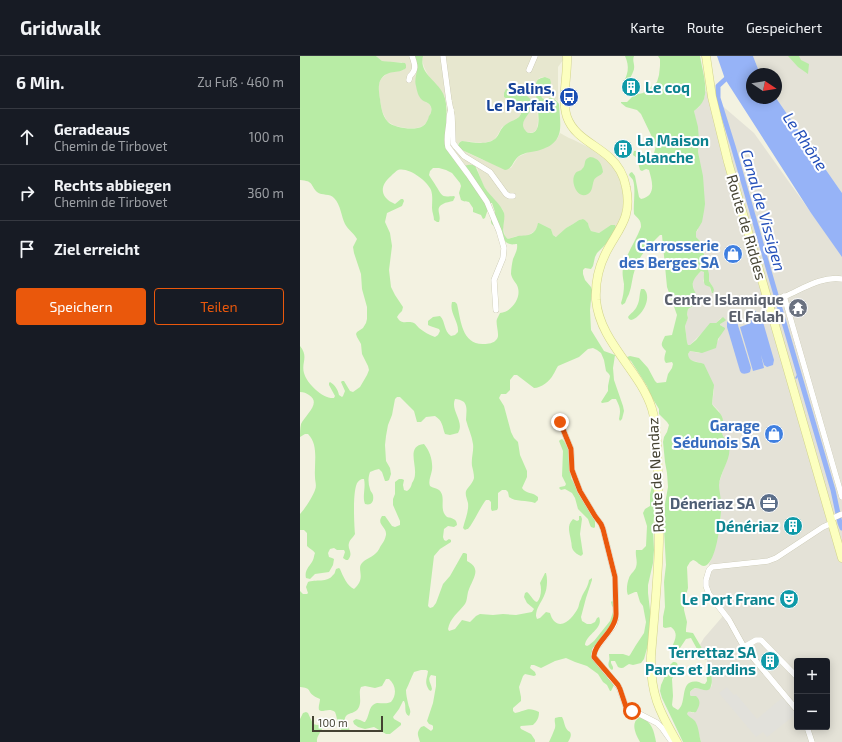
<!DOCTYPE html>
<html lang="de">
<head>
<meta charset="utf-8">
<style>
  :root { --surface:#171b24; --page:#20242c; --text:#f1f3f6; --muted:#9ea1a6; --line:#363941; --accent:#ea580c }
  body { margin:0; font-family:"Exo 2",sans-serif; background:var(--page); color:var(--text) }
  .controls { position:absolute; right:12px; bottom:12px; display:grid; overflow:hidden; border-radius:4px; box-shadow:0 2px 10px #0003 }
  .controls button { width:36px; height:36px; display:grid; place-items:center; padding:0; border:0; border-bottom:1px solid var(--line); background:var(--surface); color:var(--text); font:20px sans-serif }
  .compass { position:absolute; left:446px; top:12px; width:36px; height:36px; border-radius:50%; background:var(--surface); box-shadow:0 2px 10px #0003; rotate:102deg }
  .scale { position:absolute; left:12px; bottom:10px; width:71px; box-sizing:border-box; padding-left:4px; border:2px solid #444232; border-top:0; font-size:11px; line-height:14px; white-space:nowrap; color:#444232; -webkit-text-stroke:3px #fff; paint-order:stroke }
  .stop { position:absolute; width:12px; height:12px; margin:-9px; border:3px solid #ea580c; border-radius:50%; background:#fff }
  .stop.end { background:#ea580c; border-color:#fff; box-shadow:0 1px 4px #0008 }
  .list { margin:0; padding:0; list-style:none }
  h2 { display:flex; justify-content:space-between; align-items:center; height:52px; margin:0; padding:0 16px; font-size:17px }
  h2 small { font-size:13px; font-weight:400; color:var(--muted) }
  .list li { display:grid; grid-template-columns:26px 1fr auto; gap:12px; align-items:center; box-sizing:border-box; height:56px; padding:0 16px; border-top:1px solid var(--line) }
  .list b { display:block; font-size:15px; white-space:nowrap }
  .list p { margin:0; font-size:13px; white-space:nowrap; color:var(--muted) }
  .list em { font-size:13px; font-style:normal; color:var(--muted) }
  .actions { display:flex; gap:8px; padding:12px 16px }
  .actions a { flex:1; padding:9px 0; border:1px solid var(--accent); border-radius:4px; text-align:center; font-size:14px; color:var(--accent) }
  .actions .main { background:var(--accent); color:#fff }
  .icon { flex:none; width:22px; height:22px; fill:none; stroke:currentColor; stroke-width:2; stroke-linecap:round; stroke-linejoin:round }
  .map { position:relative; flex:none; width:542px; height:686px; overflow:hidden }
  header { display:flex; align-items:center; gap:24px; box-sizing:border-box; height:56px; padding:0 20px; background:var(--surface); border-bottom:1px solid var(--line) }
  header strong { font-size:19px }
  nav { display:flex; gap:22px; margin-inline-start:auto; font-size:14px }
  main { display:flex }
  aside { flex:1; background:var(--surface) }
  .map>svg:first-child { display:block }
  .residential { fill:#e7e7cf }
  .industrial { fill:#e4e2d7; fill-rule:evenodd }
  .green { fill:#b8eca5; fill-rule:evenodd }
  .parking { fill:#e2e1db }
  .water { fill:#96b3f7 }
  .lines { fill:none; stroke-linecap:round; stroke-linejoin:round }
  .stream { stroke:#96b3f7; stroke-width:1.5 }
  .canal { stroke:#96b3f7; stroke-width:5 }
  .street-casing { stroke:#c1bfa6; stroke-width:6 }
  .secondary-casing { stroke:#d2d48a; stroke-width:9 }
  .street { stroke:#fff; stroke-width:5.5 }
  .secondary { stroke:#fcffbf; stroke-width:8 }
  .route { stroke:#ea580c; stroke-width:5 }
  .labels { text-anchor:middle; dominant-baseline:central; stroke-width:4; stroke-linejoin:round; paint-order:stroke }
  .culture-label { font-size:15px; font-weight:bold; fill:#0d838f; stroke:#fff; text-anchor:end }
  .transit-label { font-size:15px; font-weight:bold; fill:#164399; stroke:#fff; text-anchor:end }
  .street-label { font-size:15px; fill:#444232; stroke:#fff }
  .shop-label { font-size:15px; font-weight:bold; fill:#366cbe; stroke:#fff; text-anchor:end }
  .worship-label { font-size:15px; font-weight:bold; fill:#5b616d; stroke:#fff; text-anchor:end }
  .service-label { font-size:15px; font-weight:bold; fill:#4e5e75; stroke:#fff; text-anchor:end }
  .water-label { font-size:16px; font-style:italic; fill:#224eb9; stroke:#fff }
</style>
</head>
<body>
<header>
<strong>Gridwalk</strong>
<nav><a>Karte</a><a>Route</a><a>Gespeichert</a></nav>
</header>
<main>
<aside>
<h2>6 Min.<small>Zu Fuß · 460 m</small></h2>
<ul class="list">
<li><svg class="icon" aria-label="ahead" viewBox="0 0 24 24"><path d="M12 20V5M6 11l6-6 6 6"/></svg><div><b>Geradeaus</b><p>Chemin de Tirbovet</p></div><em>100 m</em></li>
<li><svg class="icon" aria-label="right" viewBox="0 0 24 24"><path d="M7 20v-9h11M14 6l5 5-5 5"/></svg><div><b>Rechts abbiegen</b><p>Chemin de Tirbovet</p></div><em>360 m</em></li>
<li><svg class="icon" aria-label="arrive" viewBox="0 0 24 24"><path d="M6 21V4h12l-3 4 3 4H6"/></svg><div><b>Ziel erreicht</b></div></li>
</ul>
<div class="actions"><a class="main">Speichern</a><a>Teilen</a></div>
</aside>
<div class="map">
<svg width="542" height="686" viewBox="0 0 542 686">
  <rect width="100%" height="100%" fill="#f3f2e1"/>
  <!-- residential -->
  <g class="residential">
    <polygon points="76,0 115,0 118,10 117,16 121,43 129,48 131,51 131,56 127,66 123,70 117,72 106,72 95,70 87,65 82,55 79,38 79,28 81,23 89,16 104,14 102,6 90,6 82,5"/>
    <polygon points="123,0 266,0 258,11 258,46 257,44 249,42 244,43 242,42 240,38 242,34 246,31 250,23 245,21 239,22 235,32 237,41 238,66 237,73 234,76 229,77 225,75 222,70 223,66 225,62 231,55 232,50 207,43 220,51 221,58 219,61 207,68 202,71 197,80 194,84 184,87 162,85 160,86 158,88 158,91 170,98 183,104 211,112 218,101 257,83 260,77 269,82 274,84 294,94 309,105 315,112 320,124 324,139 322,161 316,172 309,171 299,177 291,175 289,171 288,167 285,164 283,163 279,164 273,168 266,172 257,181 253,179 251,173 239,167 235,175 227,180 217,180 208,183 205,181 203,171 204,159 203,154 185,133 181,124 177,112 172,109 160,111 156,107 149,89 147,67 147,49 145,41 129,21 124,11 122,4"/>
  </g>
  <!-- industrial -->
  <g class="industrial">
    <polygon points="453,0 542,0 542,137 476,42 476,18 460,18"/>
    <path d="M405,35l49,42 88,123v486h-141l-5,-18 -2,-3 -6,-4 -1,-3 1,-2h2l4,1 2,-17h-5l-1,-1v-3l3,-3 3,-1 12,2 3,-3 1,-2 -3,-17h-2v-11l-7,-12 4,-7 19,-22 -16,-23 2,-26v-3l2,-4 10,-42v-16l-2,-9v-10l7,-21 3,-18 -7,-10 -1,-3 2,-5 -4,-15 -7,-7 2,-14 -13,-27 -11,-3 -2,-2v-4l2,-3 9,2 19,-12 5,-14 -3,-2 1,-7 -5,5h-4l-22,22h-2l-1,-3 -2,-17 3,-7 -1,-4 1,-5 10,-6v-4l-4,-7 -1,-7v-5l4,-5 4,-4 3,1v5l-1,4 7,6 1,5 2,-5 -4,-6 -2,-17 -7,-23 -4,-4v-5l2,-2 1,-69 -1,-9 1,-11 -3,-20 -2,-10 5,-4 6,-11zM497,605h30v66h-30z"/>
  </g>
  <!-- green -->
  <g class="green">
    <path d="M0,0h76l6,5 23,2 1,2v3c-8,7 -19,0 -26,13 -2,5 -1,12 0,18 1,7 2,17 8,23 6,6 27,9 35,4 3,-2 5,-6 6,-10 2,-2 3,-6 2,-9 -1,-4 -6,-5 -9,-7 -4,-4 -5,-9 -6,-14 -2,-6 1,-12 1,-18 1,-4 -1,-8 -2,-12h8c-4,16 11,23 18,34 7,10 5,21 6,33 1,12 2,22 7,33 1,4 2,8 6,11 4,-1 11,-4 15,-1 1,1 8,18 10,22 5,8 16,16 19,25 2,9 -5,19 4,26 3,-1 7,-2 10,-3 11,-1 17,0 20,-13h1l12,6 2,6 3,2 10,-9 7,-4 6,-4 4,-1 2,1 3,3 1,4 2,4 8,2 12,-8h4l1,3 -6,12 -13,13 -2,4 -2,9 -2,3 -6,-1 -2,2v4l2,6 6,7 1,3 -2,20 1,20 13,21 11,4 -2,13 1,12 9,26 1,5 -2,8 -2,2 -1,-2c2,-9 1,-12 -3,-20h-4l-4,3 -6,1 -1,-1 7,-11v-5l2,-10 -1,-2 -3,-3 -2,-11 -3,-7 -4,-3 -4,-2 -5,1 -9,8 -21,9c-2,3 -3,6 -5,9 -3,6 -12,13 -19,13l-17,-13h-3l-4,5v10l-4,4h-5l-2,4 5,8 7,26 3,6 4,4 2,13 7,16v6l-5,11c4,6 11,4 16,9v3l-3,3c-8,-3 -20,-1 -26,-6l-1,-5 -2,-2h-4l-4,3v15l-1,2 -5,1 -1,-2v-7l-2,-2h-3c-5,6 -14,25 -18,29 -1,0 -2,0 -3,1l-2,-2c2,-8 6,-17 5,-25 -1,-4 -3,-8 -2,-12 2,-4 7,-8 8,-13 0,-4 -1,-8 -2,-12 -1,-8 2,-15 1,-22 -1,-8 -5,-16 -7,-24 0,-6 2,-13 -2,-18 -3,-2 -6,-3 -9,-3 -5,12 10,22 3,34l-8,2 -5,-1c-3,-8 -2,-13 -10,-18l-9,1 -5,5h-4l-3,-11 -14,-14h-3l-2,2 -3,16 -4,10 -2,11 -1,9 1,16 4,7 1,6 -2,6 -2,1h-2l-3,-9 -3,-3 -4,1 -5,2c-2,5 -2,11 0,17 0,2 2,3 3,6 1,6 -1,11 -8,9 -3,-8 1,-16 -1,-25h-2c-3,1 -5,3 -6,7 -3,11 -2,36 -1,48 -2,4 -5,5 -6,9 -2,7 5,9 -1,17h-2l-3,-2 2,-6 -1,-2h-7l-3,-2 -4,1 -2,4 1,4 3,1 2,1 -1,6 -4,7 -14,2 -5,5 -4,-1c-2,-8 4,-12 7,-18 1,-2 1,-5 2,-7 -2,-3 -5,-4 -8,-7v-13l-3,-3h-4v-16c5,-5 13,-18 15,-24 2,-5 0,-8 0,-13 -1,-14 4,-32 -7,-43h-3l-5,3c0,-4 0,-8 1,-13 4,-9 21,-21 8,-29 -3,-2 -5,-3 -9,-3v-46c9,11 1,17 4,27 3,11 19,26 30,25l1,-2 -6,-11v-2l1,-1c5,3 8,8 9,13l3,2 1,-1 2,-5 -4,-9 1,-1h2l6,10 3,1 7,-5 7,-12 2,-5 -1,-4 -6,-12 -1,-10 -4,-7 -1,-3 1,-2 6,-4 3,-5 1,-4v-12l-5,-18 -1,-15 -7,-21 -1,-6 4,-8c-3,-6 -9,-9 -12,-15 -4,-8 -4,-19 -11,-26 -4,-5 -12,-2 -17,-6 -7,-7 -3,-11 -17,-12zM133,112h6l7,2 6,3 8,10 1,3 -2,7 2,7c3,2 5,1 8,2l4,6v4l8,3 2,4 2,-1 5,-15h2l3,9c-5,9 -7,12 4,16 2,5 4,15 11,16 2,1 5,0 7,0 1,6 -2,10 -4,15 -1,4 -2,11 -2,15 1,6 6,9 7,14 3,11 -7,24 -18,25 -1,2 -2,4 -3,6 -2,5 4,18 -1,21 -2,3 -8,4 -12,4 -22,1 -23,-23 -27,-40l-2,-2h-3c-3,11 7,19 6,30l-3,3 -4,1c-8,-6 -5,-14 -11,-20l-7,1 -5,4v4l2,1 9,3 1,2 -2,4 -3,2c-6,-2 -11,-5 -16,-9 -2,-2 -3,-4 -5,-5 -7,-3 -12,3 -17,-6l2,-3 3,-3 1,-4 -8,-12 -4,-8 -2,-17 3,-24 -2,-13 -5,-11 2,-9 15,-7 2,-5 -1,-2h-2l-6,5c-15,-6 -16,-18 -4,-28 2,-2 5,-5 7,-6 11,-3 29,11 33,20 2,6 1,12 1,18 0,4 2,8 2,12l3,2h2c3,-7 -5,-14 4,-18 3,-2 7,-2 10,-3l2,-4 -1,-1c-13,1 -11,1 -18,-10 -2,-4 -5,-7 -7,-11l1,-4z"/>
    <path d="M325,0h9c-2,5 1,8 0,13 0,2 -7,16 -9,17 0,1 -2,1 -3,1v-2c6,-10 8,-18 3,-29z"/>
    <path d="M358,0h42c2,13 8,30 4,43 -2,5 -6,9 -10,12l4,16 1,14 -1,11 5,24 2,28 -1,7 -2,11 -6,10v5l4,4 5,17 4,16v7l4,6 1,3 -1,3h-1l-2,-6 -5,-2c-2,-4 -1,-8 -1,-13l-3,-1c-14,14 -7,16 -2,30l-1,2 -10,6 -1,5 1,4 -3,8 2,16 1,3h2l6,-5 14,-17h6l7,-6 3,3 -1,1 -5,3v1l5,3v1l-7,10 -2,9 -14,5 -12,-2 -2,3c1,9 9,7 16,10l10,21 -2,19c3,5 11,10 11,17 1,5 -3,8 -1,12 1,5 7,8 7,13 3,12 -9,26 -10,39 0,6 2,12 2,18 1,11 -4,62 -17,63 -4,0 -7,-5 -11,-6l-3,2 -3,5 1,21 -4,15v7l3,12 -1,7v3l7,1 14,24v2l-2,1 -3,-2 -11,-20 -5,1 -8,12c-3,1 -5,0 -6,-2v-2c3,-7 7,-14 -1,-20l-6,1 -2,-1v-10l2,-10 -1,-25 2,-17 -2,-35 1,-17v-9l3,-17 -1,-14 -2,-11 -2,-20 1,-5 3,-5 2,-7 -2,-3 -8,-8v-5l-8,-13 -4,-10 -16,-25 -3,-2 -1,-2 3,-1 9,2 9,10 7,13 2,2 9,-1 2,-8 4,-6 1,-4 -1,-2 -6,1c-3,-3 -1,-8 0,-12 -6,-6 -5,-7 -1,-15l7,-1 5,-20 -10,-28 -5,-52h-2c-10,10 -21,20 -25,34 -3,8 -3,17 -6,25l-2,4 -2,5 -3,2 -1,-2c2,-6 3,-12 3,-19 -1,-6 -2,-10 -1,-16 3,-14 13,-27 18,-41 0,-8 -3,-8 -7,-13 -1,-10 2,-25 -1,-34 -1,-2 -3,-3 -4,-5l1,-2 2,-1 3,4 4,21 2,2c16,-3 11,-18 8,-29l-3,-1 -4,2 -2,-1 -3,-12 -4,-3 1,-4h2l9,6 5,-1 4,-3 2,-7 -1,-4 -3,-5 -11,-23 -4,-4 -11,-3 -5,-4v-1h6l7,-7 9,-2 14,-11 2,-7 1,-9v-7z"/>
    <polygon points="488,0 499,0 501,4 509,8 508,18 498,11"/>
    <path d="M245,21l5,2 1,4 -1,2c-7,3 -11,6 -8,13l2,1c7,-2 11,-1 15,5 1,21 7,38 -19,46 -6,2 -15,2 -21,6 -6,4 -6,13 -14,14l-45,-21 -2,-2c0,-3 1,-5 4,-6 10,1 26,5 34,-3 3,-3 4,-8 7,-11 4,-5 11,-6 16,-10l2,-3 -1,-7 -16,-10v-4l2,-4c6,0 13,2 18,5 23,14 -9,23 1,36 1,1 2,3 5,3 18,1 1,-44 7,-52 2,-3 5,-3 8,-4z"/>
    <path d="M290,101c9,1 12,7 13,15 -2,4 -7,4 -9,8 -2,5 -1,11 -6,14 -11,6 -18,-13 -13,-20 2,-4 5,-2 7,-5 5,-4 0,-9 8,-12z"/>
    <path d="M341,233h3c9,9 -3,29 -13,31l-2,-1 -1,-2c3,-4 7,-6 9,-11 3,-5 2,-11 4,-17z"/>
    <polygon points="262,383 264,385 269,395 271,422 295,465 295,471 294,472 291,471 290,469 288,463 278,453 275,442 272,437 265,433 261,434 259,432 260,431 265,430 266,428 262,420 263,395 259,385 260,384"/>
    <path d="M124,388c6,7 9,17 8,26 -1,6 -4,11 -2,16 3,2 6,2 9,4 8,7 -1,19 8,27 5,1 10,2 10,8l-3,2 -6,-1 -4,3 -1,8 1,3 2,1 3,-2 2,1v2l-11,7 -6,7 -6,50 2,2 3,-1 3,-4 7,-19 7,-8 13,-23h2l2,1v7c16,8 5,18 1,31 -1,4 -1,9 -3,12 -7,9 -15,14 -17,25l1,2 6,-2 7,-9 8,2 6,-6 4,-2 13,1 10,-1 13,1 16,-3 2,-3 -1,-1 -6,-5 -3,-6 1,-4 2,-1c4,3 6,9 10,10 4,-4 5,-13 3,-19l5,-10h1c2,7 1,17 -2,23 -3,7 -8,12 -8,20l1,3 3,-1 6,-6 4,1c1,3 2,6 4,8 9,9 20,-5 24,-13 1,-2 1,-6 3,-9 2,-7 7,-11 8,-19l3,-2v2l-6,18 -5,19 1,4 5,3h4l4,-2 2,-4 2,-1c5,12 -13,17 -14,28l2,1 2,-1 5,-4 16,-20 3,-9v-5l-1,-1 -1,-4 1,-1 3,2 -1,19 -22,30 22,33 -3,6h-1l-3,-6 -4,-3 -5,-8 -11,-8 -12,-4 -9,-4 -11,3 -14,7 -7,-3h-3l-1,3 5,4 1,3 -2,1 -9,-2 -2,2 -4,11 2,10v4l-8,7v3l2,2c10,-2 13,-7 24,-1 0,6 -2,9 -6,13l-12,1 -1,1 1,2 10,5 4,6v2h-115c-2,-7 -4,-9 1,-15l3,-1 7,5 2,-2v-3l-1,-1 -3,-1 -2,-3 6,-18 3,-17v-10l-5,-1c-4,5 0,8 1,14l-1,2 -2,-1c-5,-8 -2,-11 -1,-19l-2,-1h-5l-7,2c-3,6 -5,12 -8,18 0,4 1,9 2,13 1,6 4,7 1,13 -6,-3 -2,-10 -5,-15h-1l-4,8 -6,8 1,2 7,4v2l-11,9h-4l-12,-7 -9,2 -7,-2 -4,-3 -1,-3 3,-2 4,1 4,2h1c5,-6 3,-17 12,-19 5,0 10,1 14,-1 6,-7 5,-17 -2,-23h-3l-4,7 -7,2 -10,-2 -4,1c-3,6 1,13 -2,20 -3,7 -10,5 -13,9 -4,5 3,10 4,15 -12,5 -12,-12 -15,-19 -5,-4 -9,-1 -14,-1l-2,-1c-1,-4 1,-7 1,-11 -2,-1 -5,-2 -6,-3 -7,-5 -2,-8 -14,-9v-96l3,3h4l1,-1 -2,-6 2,-5c7,-3 20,1 25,-7 2,-1 2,-4 3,-6l3,-1 1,1c3,7 7,17 14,20 13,-11 2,-20 8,-26 3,-4 9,-5 13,-9 4,-3 4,-6 7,-10 2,-3 3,-5 4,-9 1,-9 -10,-10 -4,-19h3l7,10 3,1 5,-2v-4l-7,-16v-6l2,-5v-12l4,-3h3l2,1 -1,5 1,5 3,1c3,-2 4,-4 5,-8 2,-3 3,-6 3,-9 1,-12 -8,-28 9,-30z"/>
    <path d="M353,429l1,1 1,23 -2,19 1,22 -1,13 -5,22v8l3,26 -2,22 -5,18 -3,4 -8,2 -4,-1c-4,2 -6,6 -11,3l-3,-6h-4v2l2,4v2l-1,1c-4,-3 -4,-5 -3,-9 1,-2 0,-5 0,-7h14l6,2 1,-1 6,-10 8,-12 2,-11 -3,-16 -3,-4 -3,-10h-2l-7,3c-2,-4 -1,-12 1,-17 1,-4 6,-7 7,-11 2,-6 -1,-11 0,-17h6l4,-4 1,-20 -4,-13 2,-4 5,-3v-12l2,-8z"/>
    <path d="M279,460h2l1,3 -2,15 3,20 -2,2c-3,-1 -6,-3 -8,-6 -2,-3 -1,-6 -2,-9 -1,-8 -5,-15 2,-22l4,2 2,-1z"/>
    <path d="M373,606h2l2,1 1,3 -6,13 1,17 -1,9 1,2 5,3c10,-7 0,-32 21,-28 2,1 4,2 6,2l2,-3 -1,-12 1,-1 3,2c1,4 3,11 1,16 -2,9 -11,1 -16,2 -3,1 -4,3 -5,4v3l1,1h5c6,5 3,11 0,16 -3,1 -6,-1 -8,0l-1,2c2,3 5,4 8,7 4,6 4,15 6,21h-18l-21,-44 -2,-7 1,-6 9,-20z"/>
    <path d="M6,656l2,1 5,11 4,1 5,-1 1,1c0,6 -7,10 -6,17h-17v-23l3,-6z"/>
    <path d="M259,661h3c3,5 2,12 8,15 2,3 0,7 -2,10h-19c2,-4 4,-9 6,-14 1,-4 -1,-6 0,-10z"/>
    <path d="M341,661c11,5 13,14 15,25h-16c-4,-7 -11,-21 1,-25z"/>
  </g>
  <!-- parking -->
  <polygon class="parking" points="427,631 434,639 436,638 457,663 483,641 496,658 467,681 463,676 456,681 419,637"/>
  <!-- water -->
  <g class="water">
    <polygon points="417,0 453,0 460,18 452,18 452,42 476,42 542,137 542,201 511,157 425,23"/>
    <polygon points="455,255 461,259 474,304 473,309 467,311 464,309 461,299 464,312 453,315 440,271 451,267 450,259 453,256"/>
    <path d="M430,263h2l5,3 14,46 -1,4c-4,2 -8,3 -10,-1l-13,-44v-5z"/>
  </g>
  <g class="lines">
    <!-- stream -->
    <polyline class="stream" points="496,322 499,317"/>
    <!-- canal -->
    <polyline class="canal" points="430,19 418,30 418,42 433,90 469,215 533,434 540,467 542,472"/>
    <!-- street casing -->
    <g class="street-casing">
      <g id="street">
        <polyline points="143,0 149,45 152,60 153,87 156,91 164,100 190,116 206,138 209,140 213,140"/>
        <polyline points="229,14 235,0"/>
        <path d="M109,24l1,-4c7,-7 5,-11 2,-20"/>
        <path d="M151,54c-2,4 -2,8 -2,13 -1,9 -3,16 -1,24l20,27 19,28 12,29 5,17 -1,10 -9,22 2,30"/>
        <polyline points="484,240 542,441"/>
        <path d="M468,245c6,-1 12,-3 18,-5 18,-8 36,-20 56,-17"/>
        <polyline points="260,366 271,393 272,414 275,422 280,435 295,460 301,468 303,473 315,521 316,562 314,569 295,594 294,599 294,601 319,631 326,651 357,667 362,672 372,686"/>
        <polyline points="531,463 542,458"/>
        <polyline points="444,591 456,584 461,584 497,621"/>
        <polyline points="497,654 444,591 429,564 409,538 406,530 406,524 409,514 412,511 468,505 476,502 523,471 532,467"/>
        <polyline points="507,671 512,686"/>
      </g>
    </g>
    <!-- secondary casing -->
    <g class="secondary-casing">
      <g id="secondary">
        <path d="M267,0c1,19 -6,43 0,61 7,20 28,27 42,40 9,8 15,19 17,30 6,28 -5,39 -17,60 -10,17 -14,35 -13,53 4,43 44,70 56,109 6,21 5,43 6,65 0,23 1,45 1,68 -1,38 -5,76 -8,114 -1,37 8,55 26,86"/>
        <polyline points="406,0 412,41 428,106 542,502"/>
      </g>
    </g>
    <!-- street -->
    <use href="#street" class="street"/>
    <!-- secondary -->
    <use href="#secondary" class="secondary"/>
  </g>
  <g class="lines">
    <!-- route -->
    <path class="route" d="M260,366l11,27 1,21 3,8 5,13 15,25 6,8 2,5 12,48 1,37c0,17 -23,30 -22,43l24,28 2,4 6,18 6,4"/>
  </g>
  <!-- icons -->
  <defs>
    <g id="building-disc" transform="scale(1)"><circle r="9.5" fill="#0f9aa8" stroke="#fff"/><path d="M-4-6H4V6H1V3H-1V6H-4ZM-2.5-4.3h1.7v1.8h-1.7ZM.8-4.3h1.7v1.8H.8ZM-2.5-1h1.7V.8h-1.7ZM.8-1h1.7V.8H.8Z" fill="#fff"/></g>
    <g id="bus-disc" transform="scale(1)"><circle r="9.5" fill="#1a4fb4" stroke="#fff"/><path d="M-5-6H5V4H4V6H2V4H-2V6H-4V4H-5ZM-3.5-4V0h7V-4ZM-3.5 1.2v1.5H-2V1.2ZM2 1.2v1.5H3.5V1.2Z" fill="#fff"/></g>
    <g id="shop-disc" transform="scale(1)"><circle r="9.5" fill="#3f7fe0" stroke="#fff"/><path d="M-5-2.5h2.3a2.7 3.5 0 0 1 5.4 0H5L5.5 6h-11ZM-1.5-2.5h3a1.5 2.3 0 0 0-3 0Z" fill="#fff"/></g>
    <g id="temple-disc" transform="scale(1)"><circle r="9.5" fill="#6b7280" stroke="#fff"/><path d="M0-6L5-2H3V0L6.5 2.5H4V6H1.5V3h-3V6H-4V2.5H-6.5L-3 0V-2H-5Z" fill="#fff"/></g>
    <g id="office-disc" transform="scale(1)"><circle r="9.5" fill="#5c6f8a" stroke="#fff"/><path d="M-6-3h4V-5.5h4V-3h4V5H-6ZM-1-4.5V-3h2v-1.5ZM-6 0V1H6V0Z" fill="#fff"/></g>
    <g id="theatre-disc" transform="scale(1)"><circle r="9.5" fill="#0f9aa8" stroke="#fff"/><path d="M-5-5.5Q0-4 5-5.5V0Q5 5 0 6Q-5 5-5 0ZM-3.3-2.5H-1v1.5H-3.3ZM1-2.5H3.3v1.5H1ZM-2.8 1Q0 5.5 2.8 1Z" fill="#fff"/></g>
  </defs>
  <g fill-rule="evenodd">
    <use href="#building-disc" x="331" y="31"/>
    <use href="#bus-disc" x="269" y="41"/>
    <use href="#building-disc" x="323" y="93"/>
    <use href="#shop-disc" x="433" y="198"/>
    <use href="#temple-disc" x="498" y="252"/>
    <use href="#shop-disc" x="474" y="378"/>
    <use href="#office-disc" x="469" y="447"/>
    <use href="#building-disc" x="493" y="470"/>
    <use href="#theatre-disc" x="489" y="543"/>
    <use href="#building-disc" x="470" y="605"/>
  </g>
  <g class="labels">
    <!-- culture labels -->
    <g class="culture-label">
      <text x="345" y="31" text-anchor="start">Le coq</text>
      <text x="337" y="84" text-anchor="start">La Maison<tspan x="337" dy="17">blanche</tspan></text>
      <text x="479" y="470">Dénériaz</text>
      <text x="475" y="543">Le Port Franc</text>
      <text x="456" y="596">Terrettaz SA<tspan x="456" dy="17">Parcs et Jardins</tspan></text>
    </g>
    <!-- transit labels -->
    <g class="transit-label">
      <text x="255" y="32">Salins,<tspan x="255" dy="17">Le Parfait</tspan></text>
    </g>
    <!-- street labels -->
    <g class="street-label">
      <text transform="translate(447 171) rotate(74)">Route de Riddes</text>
      <text transform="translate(355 419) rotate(-93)">Route de Nendaz</text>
    </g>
    <!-- shop labels -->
    <g class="shop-label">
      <text x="419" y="189">Carrosserie<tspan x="419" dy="17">des Berges SA</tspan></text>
      <text x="460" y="369">Garage<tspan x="460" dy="17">Sédunois SA</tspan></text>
    </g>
    <!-- worship labels -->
    <g class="worship-label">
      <text x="484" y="243">Centre Islamique<tspan x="484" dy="17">El Falah</tspan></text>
    </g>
    <!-- service labels -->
    <g class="service-label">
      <text x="455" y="447">Déneriaz SA</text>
    </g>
    <!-- water labels -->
    <g class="water-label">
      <text transform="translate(506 85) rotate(56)">Le Rhône</text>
      <text transform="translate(464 154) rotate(74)">Canal de Vissigen</text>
    </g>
  </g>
</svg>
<div class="controls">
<button>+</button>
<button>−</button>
</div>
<svg class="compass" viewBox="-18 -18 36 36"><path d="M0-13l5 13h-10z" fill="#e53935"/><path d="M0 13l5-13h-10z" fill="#9ea1a6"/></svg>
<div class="scale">100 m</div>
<div class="stop" style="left:332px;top:655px"></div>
<div class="stop end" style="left:260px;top:366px"></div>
</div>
</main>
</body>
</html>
